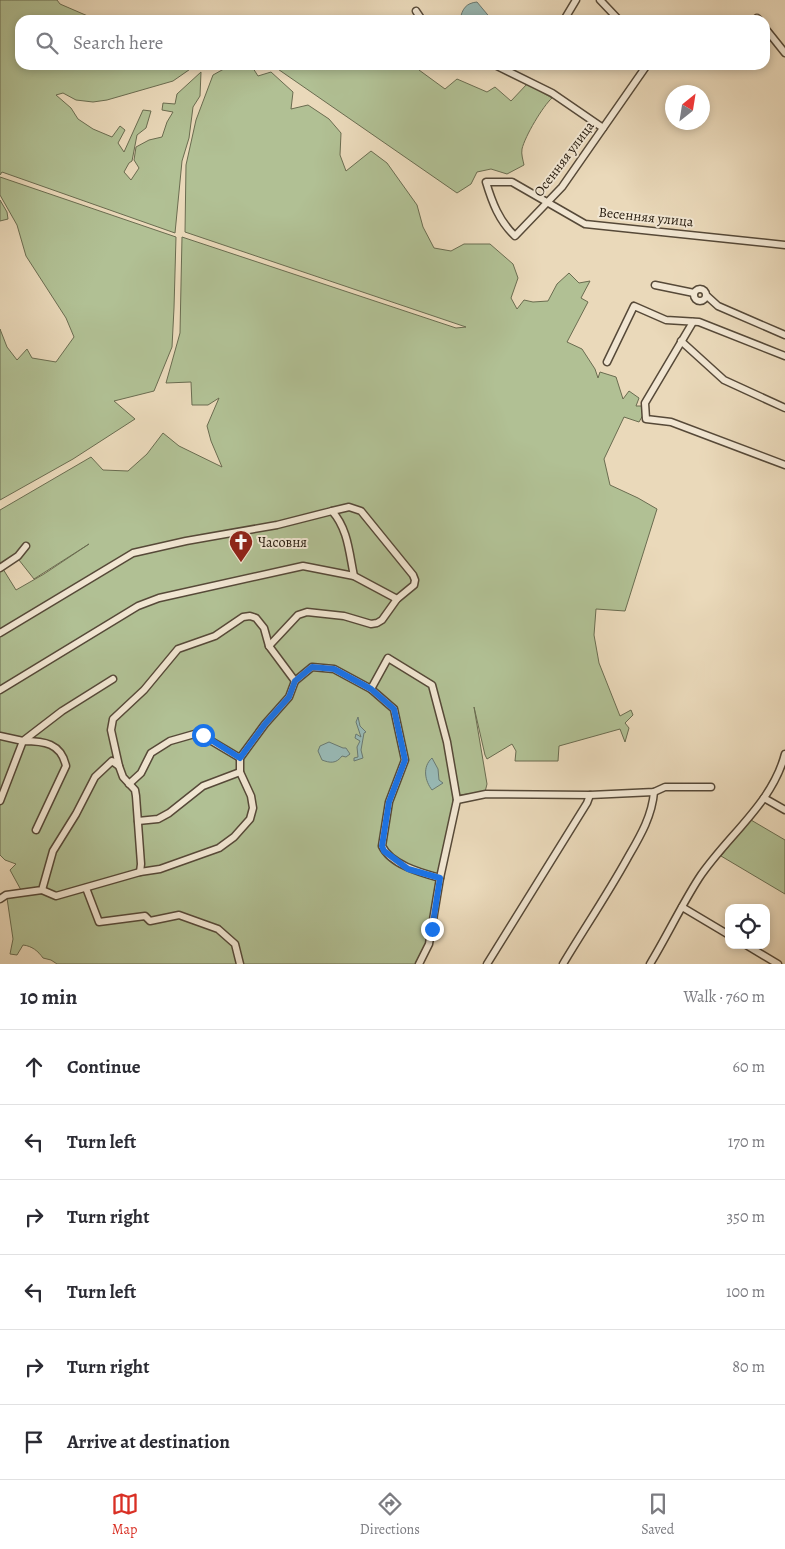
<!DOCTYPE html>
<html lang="en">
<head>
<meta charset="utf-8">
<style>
  :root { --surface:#fff; --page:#f2f2f3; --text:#2b2b33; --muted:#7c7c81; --line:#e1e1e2; --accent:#d93025 }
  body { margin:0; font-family:Alegreya,serif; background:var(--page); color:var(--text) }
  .controls { position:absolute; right:15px; bottom:15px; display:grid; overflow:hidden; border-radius:10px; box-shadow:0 2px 8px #0003 }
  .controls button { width:45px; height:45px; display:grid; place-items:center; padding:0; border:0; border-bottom:1px solid var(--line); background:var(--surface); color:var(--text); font:25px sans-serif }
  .compass { position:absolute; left:665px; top:85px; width:45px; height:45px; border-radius:50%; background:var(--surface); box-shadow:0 2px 8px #0003; rotate:30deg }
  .stop { position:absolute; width:15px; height:15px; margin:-11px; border:4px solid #1a73e8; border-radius:50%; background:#fff }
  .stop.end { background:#1a73e8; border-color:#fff; box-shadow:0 1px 5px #0008 }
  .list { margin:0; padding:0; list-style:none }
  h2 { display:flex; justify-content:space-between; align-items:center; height:65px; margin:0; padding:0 20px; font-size:21px }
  h2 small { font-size:16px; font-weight:400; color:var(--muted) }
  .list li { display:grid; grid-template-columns:32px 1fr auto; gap:15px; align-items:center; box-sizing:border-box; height:75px; padding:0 20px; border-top:1px solid var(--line) }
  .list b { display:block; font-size:19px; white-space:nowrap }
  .list em { font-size:16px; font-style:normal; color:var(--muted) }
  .icon { flex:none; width:28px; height:28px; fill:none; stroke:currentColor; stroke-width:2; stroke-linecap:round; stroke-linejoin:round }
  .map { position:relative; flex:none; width:785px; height:964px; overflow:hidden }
  .search { position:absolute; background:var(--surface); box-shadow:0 2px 8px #0003; left:15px; right:15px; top:15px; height:55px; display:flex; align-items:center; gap:12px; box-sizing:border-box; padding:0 18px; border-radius:15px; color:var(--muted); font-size:19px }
  .sheet { height:515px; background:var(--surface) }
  nav { display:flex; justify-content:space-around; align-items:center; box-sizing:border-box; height:70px; border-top:1px solid var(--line); background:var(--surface); font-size:14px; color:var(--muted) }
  nav a { display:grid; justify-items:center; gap:2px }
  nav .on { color:var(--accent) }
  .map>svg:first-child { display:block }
  .green { fill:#b1c094; stroke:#6a6c50 }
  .water { fill:#98b9b5; stroke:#6a7971 }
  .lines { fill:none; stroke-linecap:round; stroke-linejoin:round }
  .minor-casing { stroke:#564938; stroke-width:9 }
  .minor { stroke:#f1e6d2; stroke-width:6 }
  .route { stroke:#1a73e8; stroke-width:6 }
  .labels { text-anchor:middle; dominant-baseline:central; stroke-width:4; stroke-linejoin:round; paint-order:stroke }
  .street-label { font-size:14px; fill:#24190c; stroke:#f1e6d2 }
  .poi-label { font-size:14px; fill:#24190c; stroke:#f1e6d2; text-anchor:start }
</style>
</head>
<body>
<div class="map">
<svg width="785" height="964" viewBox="0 0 785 964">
  <rect width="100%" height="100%" fill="#ead9ba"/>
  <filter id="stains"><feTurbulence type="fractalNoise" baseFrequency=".004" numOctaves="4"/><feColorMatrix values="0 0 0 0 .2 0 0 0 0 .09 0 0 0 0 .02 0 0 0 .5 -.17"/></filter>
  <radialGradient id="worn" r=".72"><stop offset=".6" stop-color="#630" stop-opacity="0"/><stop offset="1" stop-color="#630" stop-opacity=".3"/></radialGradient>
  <!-- green -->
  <g class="green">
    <polygon points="0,0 57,0 60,4 97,20 20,20 20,65 196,65 173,81 107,100 93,102 76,100 63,93 56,95 71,108 78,119 93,129 112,137 120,126 125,130 118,143 124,152 143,110 151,111 146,128 137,135 132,161 129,163 124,172 131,180 139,168 134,160 136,147 149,140 162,137 167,122 173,112 162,110 163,103 175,104 177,94 201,72 200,96 193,107 189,138 182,161 175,233 2,172 0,175"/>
    <path d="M231,65h20l7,11 13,-4 22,20 -2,17 17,-4 21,14 12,14 -1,22 6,16 25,-20 16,12 30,42 6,22 11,21 17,3 13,-7h26l23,20 5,14 -7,20 6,11 7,-9 9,2 15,-1 9,-17 12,-11 10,10 11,-2 -9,17 7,4 -21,40 15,7 13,20 3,9 2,-6 16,5 7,22 6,-8 10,7 -3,8h6l1,9 -4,7 -15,-5 -20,42 6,26 28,13 19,11 -32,102 -29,-2 -2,26 5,28 21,53 11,-6 2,5 -8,8 4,5 -4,14 -5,-13 -61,17 -1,15h-43l1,-10 -4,-7 -25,15 -2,-4 -11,-48 13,77 -2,8 -26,3 -30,147 -12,22h-360l-6,-4 -8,-2c-5,-7 -11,-12 -20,-13l-6,10 -7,-1 3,-15 -6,-41 14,-8 -11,-20 6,-6 -11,-4 -5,-5v-284l3,-2 13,21 28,-16 45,-30 -55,35 -19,-24 -15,9v-54l91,-53 12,13 25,1 19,-17 16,-21 16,13 43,21 -11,-26 -4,-15 12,-28 -11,7h-16l-1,-23 -25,1 14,-50 2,-96 274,91 10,-1 -281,-95 1,-67 10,-45 17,-45z"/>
    <path d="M272,65h149l-2,5 26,19 12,-10 30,13 8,-5 16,14 16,-17 25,14c-9,8 -27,38 -30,51 -1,5 1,11 2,16l-17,9 -16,-5 -14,3 -6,12 -14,9z"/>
    <polygon points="0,177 176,237 174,308 172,347 154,391 114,401 135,419 73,459 0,500 0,329 7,347 17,360 27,349 32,358 56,362 74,337 66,318 26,256 17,225 0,195"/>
    <polygon points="0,200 7,212 8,219 0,221"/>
    <polygon points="751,820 785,840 785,894 721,856 746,825"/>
  </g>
  <!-- water -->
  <g class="water">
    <path d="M477,2l15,18h-32c2,-11 6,-17 17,-18z"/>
    <polygon points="358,717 360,726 366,732 364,733 361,750 363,758 354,761 354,758 358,757 357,747 360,741 355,738 356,734 361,737 356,722"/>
    <path d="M329,742l14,6h3l4,6 -4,3 -4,-1c-6,8 -12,7 -20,4l-4,-9 2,-5z"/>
    <path d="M432,758l6,11 1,11 4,3 -11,7c-7,-9 -10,-23 0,-32z"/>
  </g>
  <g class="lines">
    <!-- minor casing -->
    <g class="minor-casing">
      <g id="minor">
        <polyline points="600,0 619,20"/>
        <polyline points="416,11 422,20"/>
        <polyline points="757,18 759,20"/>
        <polyline points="564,20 576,0"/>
        <polyline points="765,28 785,53"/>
        <polyline points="495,65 552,93 603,128"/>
        <path d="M647,65l-85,122 -47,49c-16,-15 -23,-34 -29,-54h26l73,42 200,21"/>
        <polyline points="655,285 694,293"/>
        <circle cx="700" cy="295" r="6"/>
        <polyline points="707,296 718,306 785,335"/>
        <polyline points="693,322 645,403 646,419 671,422 785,465"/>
        <polyline points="681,341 724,380 785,408"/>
        <polyline points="607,362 634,306 666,320 699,322 785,356"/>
        <polyline points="0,568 18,556 26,546"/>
        <path d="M0,633l133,-80 53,-12 91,-16 55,-14c16,18 17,41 22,65"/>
        <polyline points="269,646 298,615 307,612 344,616 371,624 377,623 382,620 397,599 414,585 415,580 413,575 361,511 349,507 332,511"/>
        <polyline points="371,689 388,658 432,685 447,742 457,800 440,878 429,944 419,964"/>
        <polyline points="0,690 138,606 159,598 303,566 354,576 397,599"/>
        <polyline points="0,736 23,741 62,711 113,679"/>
        <polyline points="119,766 123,777 135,790 136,796 141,864 140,872"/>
        <polyline points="129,784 141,773 151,753 170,741 198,733 240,758"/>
        <polyline points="764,798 785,810"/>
        <polyline points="457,800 486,794 590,795 654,792 665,787 711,787"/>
        <path d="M0,801l23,-60c21,0 38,2 43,25l-30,64"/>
        <polyline points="138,821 158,819 169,813 203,786 240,772"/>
        <polyline points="86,888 99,922 145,916 150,921 179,915 218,929 235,944 240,964"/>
        <path d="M42,890l14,6 84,-24 20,-3 59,-21 15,-11 16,-18 3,-11 -2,-12 -11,-24v-14l25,-34 24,-27 6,-16 17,-14 22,2 37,20 23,20 11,51 -16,42 -7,44c9,19 40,27 58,32"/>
        <polyline points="0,899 6,895 42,890 53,851 76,814 95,777 112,761 119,766 111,730 113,719 144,690 178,649 215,636 243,617 250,616 256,618 264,628 269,646 295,681"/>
        <polyline points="682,907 729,935"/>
        <polyline points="746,945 778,964"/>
        <polyline points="487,964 587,803 590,795"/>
        <path d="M563,964c21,-35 44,-69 64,-105 12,-21 25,-42 27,-67"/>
        <path d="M650,964c17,-28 31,-58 49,-86 28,-42 73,-74 86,-124"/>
      </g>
    </g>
    <!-- minor -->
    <use href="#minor" class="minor"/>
  </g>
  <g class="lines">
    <!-- route -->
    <polyline class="route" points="203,735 240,758 265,724 289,697 295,681 312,667 334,669 371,689 394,709 405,760 389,802 382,846 384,851 408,869 440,878 432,929"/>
  </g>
  <!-- icons -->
  <defs>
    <g id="church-pin" transform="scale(1.25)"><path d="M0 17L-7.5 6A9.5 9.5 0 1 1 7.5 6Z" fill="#8f2418" stroke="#f1e6d2"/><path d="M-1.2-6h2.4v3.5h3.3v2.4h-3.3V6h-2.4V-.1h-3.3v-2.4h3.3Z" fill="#fff"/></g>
  </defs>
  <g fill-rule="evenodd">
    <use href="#church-pin" x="241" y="542"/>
  </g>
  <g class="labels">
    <!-- street labels -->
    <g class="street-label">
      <text transform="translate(564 159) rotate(-53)">Осенняя улица</text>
      <text transform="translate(646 217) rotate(6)">Весенняя улица</text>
    </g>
    <!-- poi labels -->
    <g class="poi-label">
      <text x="258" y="542">Часовня</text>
    </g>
  </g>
  <rect width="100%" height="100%" filter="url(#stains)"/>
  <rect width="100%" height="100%" fill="url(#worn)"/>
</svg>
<div class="controls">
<button><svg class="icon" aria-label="locate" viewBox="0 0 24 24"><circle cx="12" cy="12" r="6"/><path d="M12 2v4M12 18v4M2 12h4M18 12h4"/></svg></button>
</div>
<svg class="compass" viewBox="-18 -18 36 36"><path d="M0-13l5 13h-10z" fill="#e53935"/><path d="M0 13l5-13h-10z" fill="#7c7c81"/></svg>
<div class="stop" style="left:203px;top:735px"></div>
<div class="stop end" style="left:432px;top:929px"></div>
<div class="search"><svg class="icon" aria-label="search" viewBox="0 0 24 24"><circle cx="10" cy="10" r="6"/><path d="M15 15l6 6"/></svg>Search here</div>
</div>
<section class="sheet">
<h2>10 min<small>Walk · 760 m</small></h2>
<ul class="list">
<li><svg class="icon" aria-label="ahead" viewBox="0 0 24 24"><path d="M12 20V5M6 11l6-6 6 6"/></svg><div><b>Continue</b></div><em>60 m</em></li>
<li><svg class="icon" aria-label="left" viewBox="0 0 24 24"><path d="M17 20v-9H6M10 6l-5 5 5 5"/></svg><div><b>Turn left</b></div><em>170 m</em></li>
<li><svg class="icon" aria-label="right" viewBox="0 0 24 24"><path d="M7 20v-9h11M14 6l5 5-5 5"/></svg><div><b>Turn right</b></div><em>350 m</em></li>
<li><svg class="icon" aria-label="left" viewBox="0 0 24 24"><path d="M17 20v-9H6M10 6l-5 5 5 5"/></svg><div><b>Turn left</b></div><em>100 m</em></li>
<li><svg class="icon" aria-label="right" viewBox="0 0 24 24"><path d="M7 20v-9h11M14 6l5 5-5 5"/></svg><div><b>Turn right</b></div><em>80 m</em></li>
<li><svg class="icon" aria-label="arrive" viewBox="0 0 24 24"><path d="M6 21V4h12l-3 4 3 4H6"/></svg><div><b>Arrive at destination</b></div></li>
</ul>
</section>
<nav>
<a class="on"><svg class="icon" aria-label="map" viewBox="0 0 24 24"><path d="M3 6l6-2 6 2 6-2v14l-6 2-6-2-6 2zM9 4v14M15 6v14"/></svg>Map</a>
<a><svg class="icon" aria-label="directions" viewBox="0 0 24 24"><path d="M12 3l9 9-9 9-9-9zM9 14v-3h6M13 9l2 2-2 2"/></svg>Directions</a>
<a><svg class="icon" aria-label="saved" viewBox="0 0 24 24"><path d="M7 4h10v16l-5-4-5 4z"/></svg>Saved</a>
</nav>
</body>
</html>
